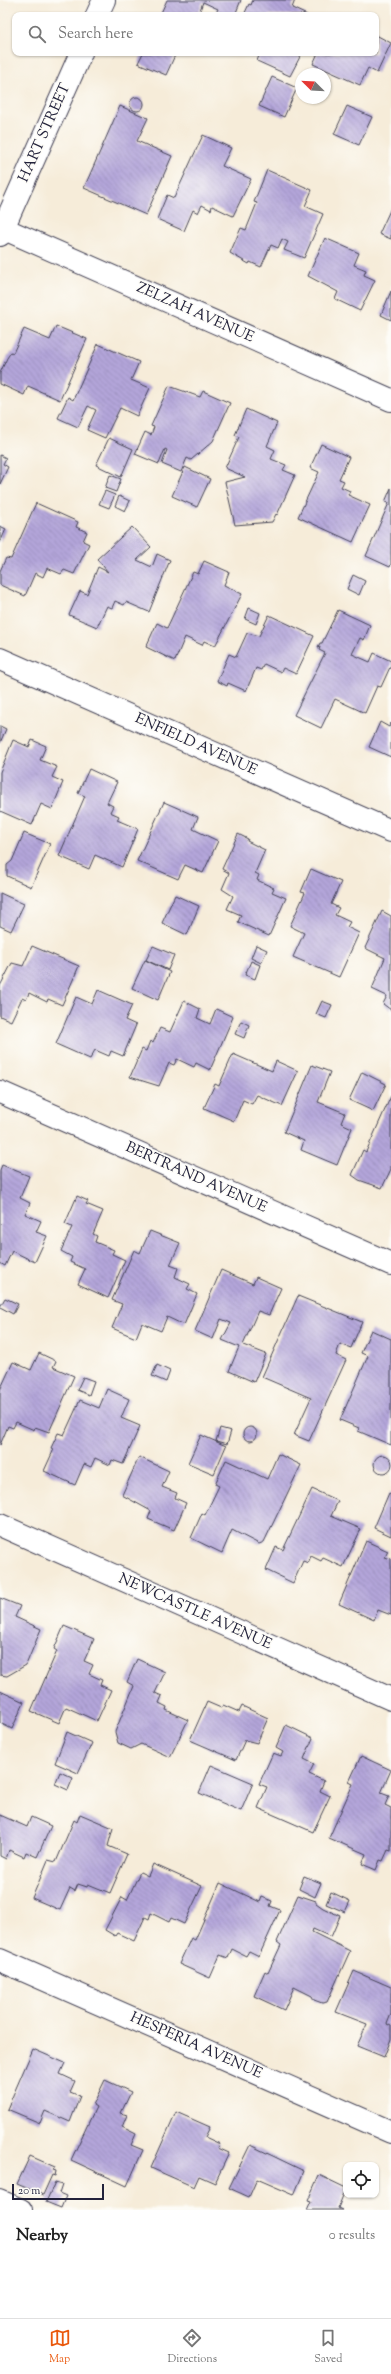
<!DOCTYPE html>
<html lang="en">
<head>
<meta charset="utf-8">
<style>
  :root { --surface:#fff; --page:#f2f2f2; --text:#222; --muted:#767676; --line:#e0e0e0; --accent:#ea580c }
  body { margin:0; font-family:"Sorts Mill Goudy",serif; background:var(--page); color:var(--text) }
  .controls { position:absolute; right:12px; bottom:12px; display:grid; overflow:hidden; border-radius:8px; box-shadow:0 1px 3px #0004 }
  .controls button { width:36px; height:36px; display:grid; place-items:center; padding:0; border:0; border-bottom:1px solid var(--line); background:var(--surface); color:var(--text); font:20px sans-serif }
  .compass { position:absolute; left:295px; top:68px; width:36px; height:36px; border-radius:50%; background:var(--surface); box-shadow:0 1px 3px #0004; rotate:294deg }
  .scale { position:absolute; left:12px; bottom:10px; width:92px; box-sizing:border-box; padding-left:4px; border:2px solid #22223b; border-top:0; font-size:11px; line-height:14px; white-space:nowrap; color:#22223b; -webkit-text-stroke:3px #fdfcf7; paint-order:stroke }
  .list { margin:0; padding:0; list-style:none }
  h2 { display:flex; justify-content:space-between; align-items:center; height:52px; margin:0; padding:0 16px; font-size:17px }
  h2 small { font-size:13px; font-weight:400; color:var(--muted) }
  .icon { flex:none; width:22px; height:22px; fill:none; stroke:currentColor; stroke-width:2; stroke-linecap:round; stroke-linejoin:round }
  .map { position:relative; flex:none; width:391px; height:2210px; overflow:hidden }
  .search { position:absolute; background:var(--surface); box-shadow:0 1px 3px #0004; left:12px; right:12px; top:12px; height:44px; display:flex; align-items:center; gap:10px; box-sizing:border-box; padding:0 14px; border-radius:8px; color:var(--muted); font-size:15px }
  .sheet { height:108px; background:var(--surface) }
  nav { display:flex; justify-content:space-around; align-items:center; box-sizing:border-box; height:56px; border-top:1px solid var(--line); background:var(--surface); font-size:11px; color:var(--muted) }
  nav a { display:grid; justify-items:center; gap:2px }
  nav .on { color:var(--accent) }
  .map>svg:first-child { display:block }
  .building { fill:url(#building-back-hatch) }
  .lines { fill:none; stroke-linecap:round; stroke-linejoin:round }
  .minor-casing { stroke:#424053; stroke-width:24 }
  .minor { stroke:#fff; stroke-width:22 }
  .labels { text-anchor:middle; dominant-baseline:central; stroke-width:3; stroke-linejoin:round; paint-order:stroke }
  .street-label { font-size:15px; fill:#22223b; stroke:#fdfcf7 }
</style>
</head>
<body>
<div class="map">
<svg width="391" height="2210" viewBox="0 0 391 2210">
  <defs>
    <pattern id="building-back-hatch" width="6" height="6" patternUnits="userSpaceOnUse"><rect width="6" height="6" fill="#b4a6da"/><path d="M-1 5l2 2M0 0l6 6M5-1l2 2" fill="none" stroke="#9287b2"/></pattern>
  </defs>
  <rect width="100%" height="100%" fill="#fdfcf7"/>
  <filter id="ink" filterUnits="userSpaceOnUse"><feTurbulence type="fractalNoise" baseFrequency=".025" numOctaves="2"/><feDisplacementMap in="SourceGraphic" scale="8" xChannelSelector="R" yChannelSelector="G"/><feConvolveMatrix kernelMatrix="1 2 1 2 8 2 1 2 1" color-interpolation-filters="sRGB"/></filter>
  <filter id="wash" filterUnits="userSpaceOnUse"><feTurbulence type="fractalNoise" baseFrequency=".012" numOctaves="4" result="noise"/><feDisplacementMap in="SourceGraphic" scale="16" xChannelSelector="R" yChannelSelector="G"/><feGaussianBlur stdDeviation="0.9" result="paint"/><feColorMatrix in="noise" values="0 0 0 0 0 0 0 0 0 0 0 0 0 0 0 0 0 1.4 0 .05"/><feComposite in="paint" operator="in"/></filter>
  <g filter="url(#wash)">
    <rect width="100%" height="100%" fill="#f6ecd9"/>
    <g id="blocks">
      <!-- building -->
      <g class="building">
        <polygon points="167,0 241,0 235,15 215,15 218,9 203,2 199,13 195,11 193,15 160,15"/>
        <polygon points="253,0 295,0 292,8 307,15 244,15 249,4 251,5"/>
        <polygon points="376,35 391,43 377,73 368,68 360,85 313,64 318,53 376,53"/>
        <polygon points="143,53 176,53 166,75 138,63"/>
        <polygon points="260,53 302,53 290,76 257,61"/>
        <polygon points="272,77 297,88 284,117 259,106"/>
        <circle cx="137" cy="104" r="7"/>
        <polygon points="120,106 148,118 137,141 172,156 146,215 84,188"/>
        <polygon points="347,106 372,117 359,145 334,134"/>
        <polygon points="203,135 231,148 222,166 251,179 233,216 212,206 211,210 202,205 198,213 193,210 184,231 157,219 167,195 174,198"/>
        <polygon points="267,170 312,190 305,206 323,214 304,258 284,250 288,242 282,239 278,248 271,245 261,267 250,262 249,264 230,253 241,228 246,230 257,203 254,202"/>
        <polygon points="391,208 391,239 379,234"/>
        <polygon points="325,238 359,253 354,265 366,270 364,275 375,280 360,311 335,299 338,292 308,276"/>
        <polygon points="391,291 391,320 381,315"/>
        <polygon points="56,326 87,339 60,400 28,386 24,395 0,384 0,373 7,358 11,352 13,353 24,329 50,340"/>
        <polygon points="98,344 139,362 131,380 150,388 137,416 120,408 105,438 87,430 96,410 88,406 78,427 58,418 68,397 73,400"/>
        <polygon points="169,386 200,397 203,391 230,403 213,441 191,460 187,458 181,472 162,464 167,450 165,449 159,464 135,454 145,432 151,435 154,427 151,426"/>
        <polygon points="246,409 277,423 267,446 275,450 271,459 286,465 283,470 295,475 277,515 276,514 272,522 235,525 225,482 245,477 225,468 239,437 235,435"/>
        <polygon points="109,438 133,449 121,477 96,465"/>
        <polygon points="321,444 349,457 339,479 344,481 341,487 350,491 348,495 370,505 353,542 298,517 319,472 310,468"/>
        <polygon points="0,455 6,458 3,464 8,467 0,484"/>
        <polygon points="185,467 210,479 197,507 172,496"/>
        <polygon points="110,475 121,479 116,492 105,488"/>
        <polygon points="391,488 391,564 390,567 366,556 389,503 385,502"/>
        <polygon points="105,491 115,495 109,508 99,504"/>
        <polygon points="119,496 130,501 125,511 115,506"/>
        <polygon points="36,503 78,522 76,527 87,532 83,541 89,544 74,574 64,570 61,574 47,568 43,577 35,573 25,596 0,585 0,571 6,558 11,559"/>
        <polygon points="0,526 6,529 0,543"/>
        <polygon points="132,527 151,547 137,560 152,567 157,554 170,560 149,612 126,602 124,605 115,601 112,608 107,606 97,627 69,615 80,591 87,594 98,567 108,572 97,559"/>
        <polygon points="204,561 229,572 224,585 242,594 215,646 204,641 202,645 185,637 175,661 146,647 157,623 167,628 193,572 198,574"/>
        <polygon points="353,575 365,581 359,595 347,589"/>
        <polygon points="249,608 260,613 256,624 245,619"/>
        <polygon points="338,610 370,625 364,640 360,638 352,654 370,662 374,653 391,661 391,665 381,687 377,686 365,713 335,699 321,728 294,715 325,653 319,650 320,647 318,647 320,643 322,643"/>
        <polygon points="269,615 314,636 296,674 283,668 281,672 264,664 261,670 256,668 246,691 228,683 227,686 217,681 229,654 236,657 247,633 259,636"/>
        <polygon points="380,722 389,727 391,723 391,757 369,747"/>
        <polygon points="0,726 6,729 0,743"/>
        <polygon points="13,740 29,747 32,740 46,746 40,760 57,767 52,777 63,782 52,809 41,804 32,825 0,811 0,772"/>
        <polygon points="89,769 117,782 107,803 113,806 110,812 119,816 117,820 138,829 122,867 95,855 89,869 59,856 85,796 78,793"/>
        <polygon points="164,802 198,817 193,829 218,841 203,873 185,865 178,879 137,861"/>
        <polygon points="24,833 50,844 31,887 7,876 7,865 12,861"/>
        <polygon points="238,834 248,839 247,841 265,850 255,873 259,875 257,880 274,888 272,892 286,898 269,936 238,922 241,915 227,909 233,896 222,889 229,873 222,869"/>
        <polygon points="311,869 341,882 331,904 339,908 335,915 350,922 347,927 359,933 339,977 293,957 304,933 290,926 305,893 301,892"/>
        <polygon points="0,893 24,904 11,931 0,926"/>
        <polygon points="175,895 199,906 187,935 162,923"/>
        <polygon points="382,911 391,916 391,1010 383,1004 387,996 372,989 385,958 365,948"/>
        <polygon points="256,945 267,950 261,963 251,958"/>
        <polygon points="32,946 79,966 62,1005 48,999 47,1002 29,993 26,1000 22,998 11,1021 0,1016 0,986 12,963 23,966"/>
        <polygon points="153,946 174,955 168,970 146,960"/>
        <polygon points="145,960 170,972 158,1000 132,988"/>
        <polygon points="251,961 260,965 255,979 245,975"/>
        <polygon points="98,990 132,1005 125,1020 136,1025 123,1056 111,1051 109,1056 95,1050 90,1059 56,1044 76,997 92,1004"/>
        <polygon points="184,1001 200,1009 197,1018 210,1024 216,1009 233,1017 210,1070 196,1063 194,1067 177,1059 174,1065 169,1063 159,1086 130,1077 142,1049 146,1051 150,1041 153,1043 160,1028 170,1032"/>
        <polygon points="322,1001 332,1005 326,1018 316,1014"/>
        <polygon points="241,1021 249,1025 244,1038 235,1034"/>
        <polygon points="233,1054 272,1071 276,1061 298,1071 282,1106 257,1095 252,1104 243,1100 234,1121 204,1108 215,1084 219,1086"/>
        <polygon points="312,1065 330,1072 318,1102 345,1113 341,1123 352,1128 337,1165 301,1150 304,1141 284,1132"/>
        <polygon points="362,1072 386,1084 373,1111 349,1100"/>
        <polygon points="391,1096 391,1169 382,1188 359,1180 352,1175 363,1150 366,1152"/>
        <polygon points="2,1165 29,1176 20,1198 30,1203 25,1214 41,1221 36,1232 47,1236 35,1262 12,1251 5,1266 0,1263 0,1170"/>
        <polygon points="77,1196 88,1201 86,1204 103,1211 93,1234 97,1236 95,1242 114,1250 112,1254 125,1260 108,1298 78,1284 85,1269 70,1262 72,1257 61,1251 72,1227 65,1224"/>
        <polygon points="150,1231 180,1243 170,1265 178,1268 175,1277 190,1284 187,1289 197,1294 184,1325 167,1317 161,1331 142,1323 136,1338 112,1328 122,1304 112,1300 134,1250 140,1253"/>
        <polygon points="221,1270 253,1284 256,1277 281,1288 269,1315 258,1311 243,1345 266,1354 254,1382 229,1371 239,1347 222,1340 231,1323 221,1319 213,1339 195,1331"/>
        <polygon points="298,1296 362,1322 351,1348 340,1344 336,1355 346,1360 309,1441 294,1435 311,1398 262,1377"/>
        <polygon points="5,1298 18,1304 13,1314 0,1307"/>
        <polygon points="371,1330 391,1339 391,1445 358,1431 359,1428 340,1420 368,1356 361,1353"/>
        <polygon points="39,1353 56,1361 53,1367 74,1376 49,1432 35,1427 34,1430 16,1422 13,1428 8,1426 0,1445 0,1390 13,1362 31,1370"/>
        <polygon points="157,1365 170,1371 166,1382 152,1376"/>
        <polygon points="83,1377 94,1381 89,1395 77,1390"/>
        <polygon points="107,1389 129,1399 121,1418 140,1426 123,1464 112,1460 110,1465 95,1458 91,1467 84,1464 75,1485 44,1471 54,1449 51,1448 58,1433 64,1435 80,1400 99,1408"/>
        <circle cx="250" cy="1434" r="7"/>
        <polygon points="220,1428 231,1431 227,1444 216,1441"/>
        <polygon points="201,1435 226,1446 214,1474 188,1463"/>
        <polygon points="278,1454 301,1465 264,1542 259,1544 232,1530 222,1553 191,1538 202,1513 205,1515 219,1486 215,1484 226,1460 267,1479"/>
        <circle cx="383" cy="1464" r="9"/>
        <polygon points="139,1457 169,1471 162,1487 177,1493 175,1498 186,1503 174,1530 148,1519 151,1511 122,1495"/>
        <polygon points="312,1489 338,1501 331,1516 361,1529 343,1567 323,1558 321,1561 311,1556 308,1563 303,1561 293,1583 266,1570 276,1547 283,1550"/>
        <polygon points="389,1493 391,1494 391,1536 374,1528"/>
        <polygon points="366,1541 388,1551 385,1557 391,1559 391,1615 378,1610 374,1620 339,1604"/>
        <polygon points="0,1598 20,1606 15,1617 41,1629 26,1665 7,1676 0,1675"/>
        <polygon points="64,1626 94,1639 84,1661 93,1665 89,1674 102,1680 100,1685 111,1690 97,1721 66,1707 59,1723 31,1711 57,1651 54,1649"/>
        <polygon points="137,1659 165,1672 155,1693 162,1696 159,1703 167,1707 166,1710 188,1720 170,1757 141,1744 131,1749 118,1743 115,1732 134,1686 127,1682"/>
        <polygon points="0,1691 24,1702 12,1729 0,1723"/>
        <polygon points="207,1702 221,1708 223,1705 239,1712 242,1706 268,1718 257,1743 245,1740 236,1760 190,1740"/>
        <polygon points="286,1725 313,1738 304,1759 314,1764 309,1774 324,1781 320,1791 330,1796 313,1832 258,1808 267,1787 259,1784 273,1753 281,1756 283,1752 276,1748"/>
        <polygon points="67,1732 92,1743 78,1773 55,1763"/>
        <polygon points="361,1756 391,1770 381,1793 389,1796 385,1805 391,1808 391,1851 388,1850 383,1861 380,1860 376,1870 362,1864 366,1854 329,1838 353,1784 349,1782"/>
        <polygon points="211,1765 253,1783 241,1811 199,1793"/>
        <polygon points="60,1772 73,1778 68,1790 55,1784"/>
        <polygon points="80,1814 113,1828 108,1846 127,1854 110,1893 88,1884 87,1887 78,1884 75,1891 70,1888 60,1910 32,1898 48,1860 56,1862 74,1820 77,1822"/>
        <polygon points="0,1815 27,1827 31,1817 51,1826 37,1857 26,1852 24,1857 9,1850 6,1859 0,1856"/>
        <polygon points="153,1864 202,1886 184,1924 171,1918 169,1922 151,1913 149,1919 145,1917 134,1941 117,1933 115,1936 105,1930 122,1897 127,1900 140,1872 148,1876"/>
        <polygon points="304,1876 321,1883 315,1897 299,1889"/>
        <polygon points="220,1883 260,1902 262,1897 272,1901 270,1906 280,1910 259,1956 249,1951 246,1956 232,1949 228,1958 220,1955 210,1978 179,1964 191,1938 195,1940"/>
        <polygon points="331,1892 350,1901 345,1912 326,1904"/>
        <polygon points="298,1895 316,1901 316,1903 323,1908 340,1916 331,1937 313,1929 312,1932 350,1951 327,2002 322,2003 314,2000 312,1996 294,1987 284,2010 254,1996 265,1971 268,1973 281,1945 277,1942"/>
        <polygon points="354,1971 391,1987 391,2014 387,2024 391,2026 391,2039 384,2057 357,2046 367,2024 336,2012"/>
        <polygon points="33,2049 65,2063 60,2074 75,2081 70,2092 80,2096 70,2122 45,2111 40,2123 7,2109"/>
        <polygon points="105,2080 131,2092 121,2113 127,2115 122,2127 136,2134 131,2145 143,2150 127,2186 71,2160 96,2107 93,2105"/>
        <polygon points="176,2112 210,2127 205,2137 220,2144 218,2148 229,2153 215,2183 199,2176 194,2187 151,2168"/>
        <polygon points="250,2145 304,2171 294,2195 257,2179 249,2197 229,2188"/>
        <polygon points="30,2156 55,2167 53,2170 56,2171 55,2176 52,2175 43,2195 17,2184"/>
        <polygon points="319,2175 346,2188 338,2208 342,2210 307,2210 311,2201 308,2200"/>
        <polygon points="55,2182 62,2184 59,2193 66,2196 61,2208 46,2202"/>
      </g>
    </g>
  </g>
  <g filter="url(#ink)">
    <use href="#blocks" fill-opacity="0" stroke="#424053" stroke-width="1"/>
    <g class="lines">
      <!-- minor casing -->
      <g class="minor-casing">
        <g id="minor">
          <polyline points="97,15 104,0"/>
          <polyline points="0,227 391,400"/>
          <polyline points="0,235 81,53"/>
          <polyline points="0,659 391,831"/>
          <polyline points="0,1092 391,1264"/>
          <polyline points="0,1525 391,1699"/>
          <polyline points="0,1960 391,2132"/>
          <polyline points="0,2201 21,2210"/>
        </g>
      </g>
      <!-- minor -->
      <use href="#minor" class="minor"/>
    </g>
  </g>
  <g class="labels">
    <!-- street labels -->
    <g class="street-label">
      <text transform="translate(45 133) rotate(-66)">HART STREET</text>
      <text transform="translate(195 313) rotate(24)">ZELZAH AVENUE</text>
      <text transform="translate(196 745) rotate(24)">ENFIELD AVENUE</text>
      <text transform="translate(196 1178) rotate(24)">BERTRAND AVENUE</text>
      <text transform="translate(195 1612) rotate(24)">NEWCASTLE AVENUE</text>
      <text transform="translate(196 2046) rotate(24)">HESPERIA AVENUE</text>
    </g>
  </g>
</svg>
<div class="controls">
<button><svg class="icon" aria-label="locate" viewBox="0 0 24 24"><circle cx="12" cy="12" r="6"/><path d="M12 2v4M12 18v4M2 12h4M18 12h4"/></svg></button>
</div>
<svg class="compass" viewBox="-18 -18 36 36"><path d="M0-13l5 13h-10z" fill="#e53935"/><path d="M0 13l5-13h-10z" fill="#767676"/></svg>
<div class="scale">20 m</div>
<div class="search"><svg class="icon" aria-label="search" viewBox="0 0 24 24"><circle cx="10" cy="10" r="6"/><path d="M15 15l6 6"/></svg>Search here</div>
</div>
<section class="sheet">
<h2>Nearby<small>0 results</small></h2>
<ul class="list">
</ul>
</section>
<nav>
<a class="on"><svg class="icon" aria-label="map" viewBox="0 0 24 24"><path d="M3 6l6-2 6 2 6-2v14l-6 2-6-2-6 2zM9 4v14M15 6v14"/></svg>Map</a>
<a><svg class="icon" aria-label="directions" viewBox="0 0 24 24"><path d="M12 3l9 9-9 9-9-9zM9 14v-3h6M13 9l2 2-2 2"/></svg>Directions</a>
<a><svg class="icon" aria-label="saved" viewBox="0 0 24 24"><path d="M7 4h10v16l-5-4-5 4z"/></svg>Saved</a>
</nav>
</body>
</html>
